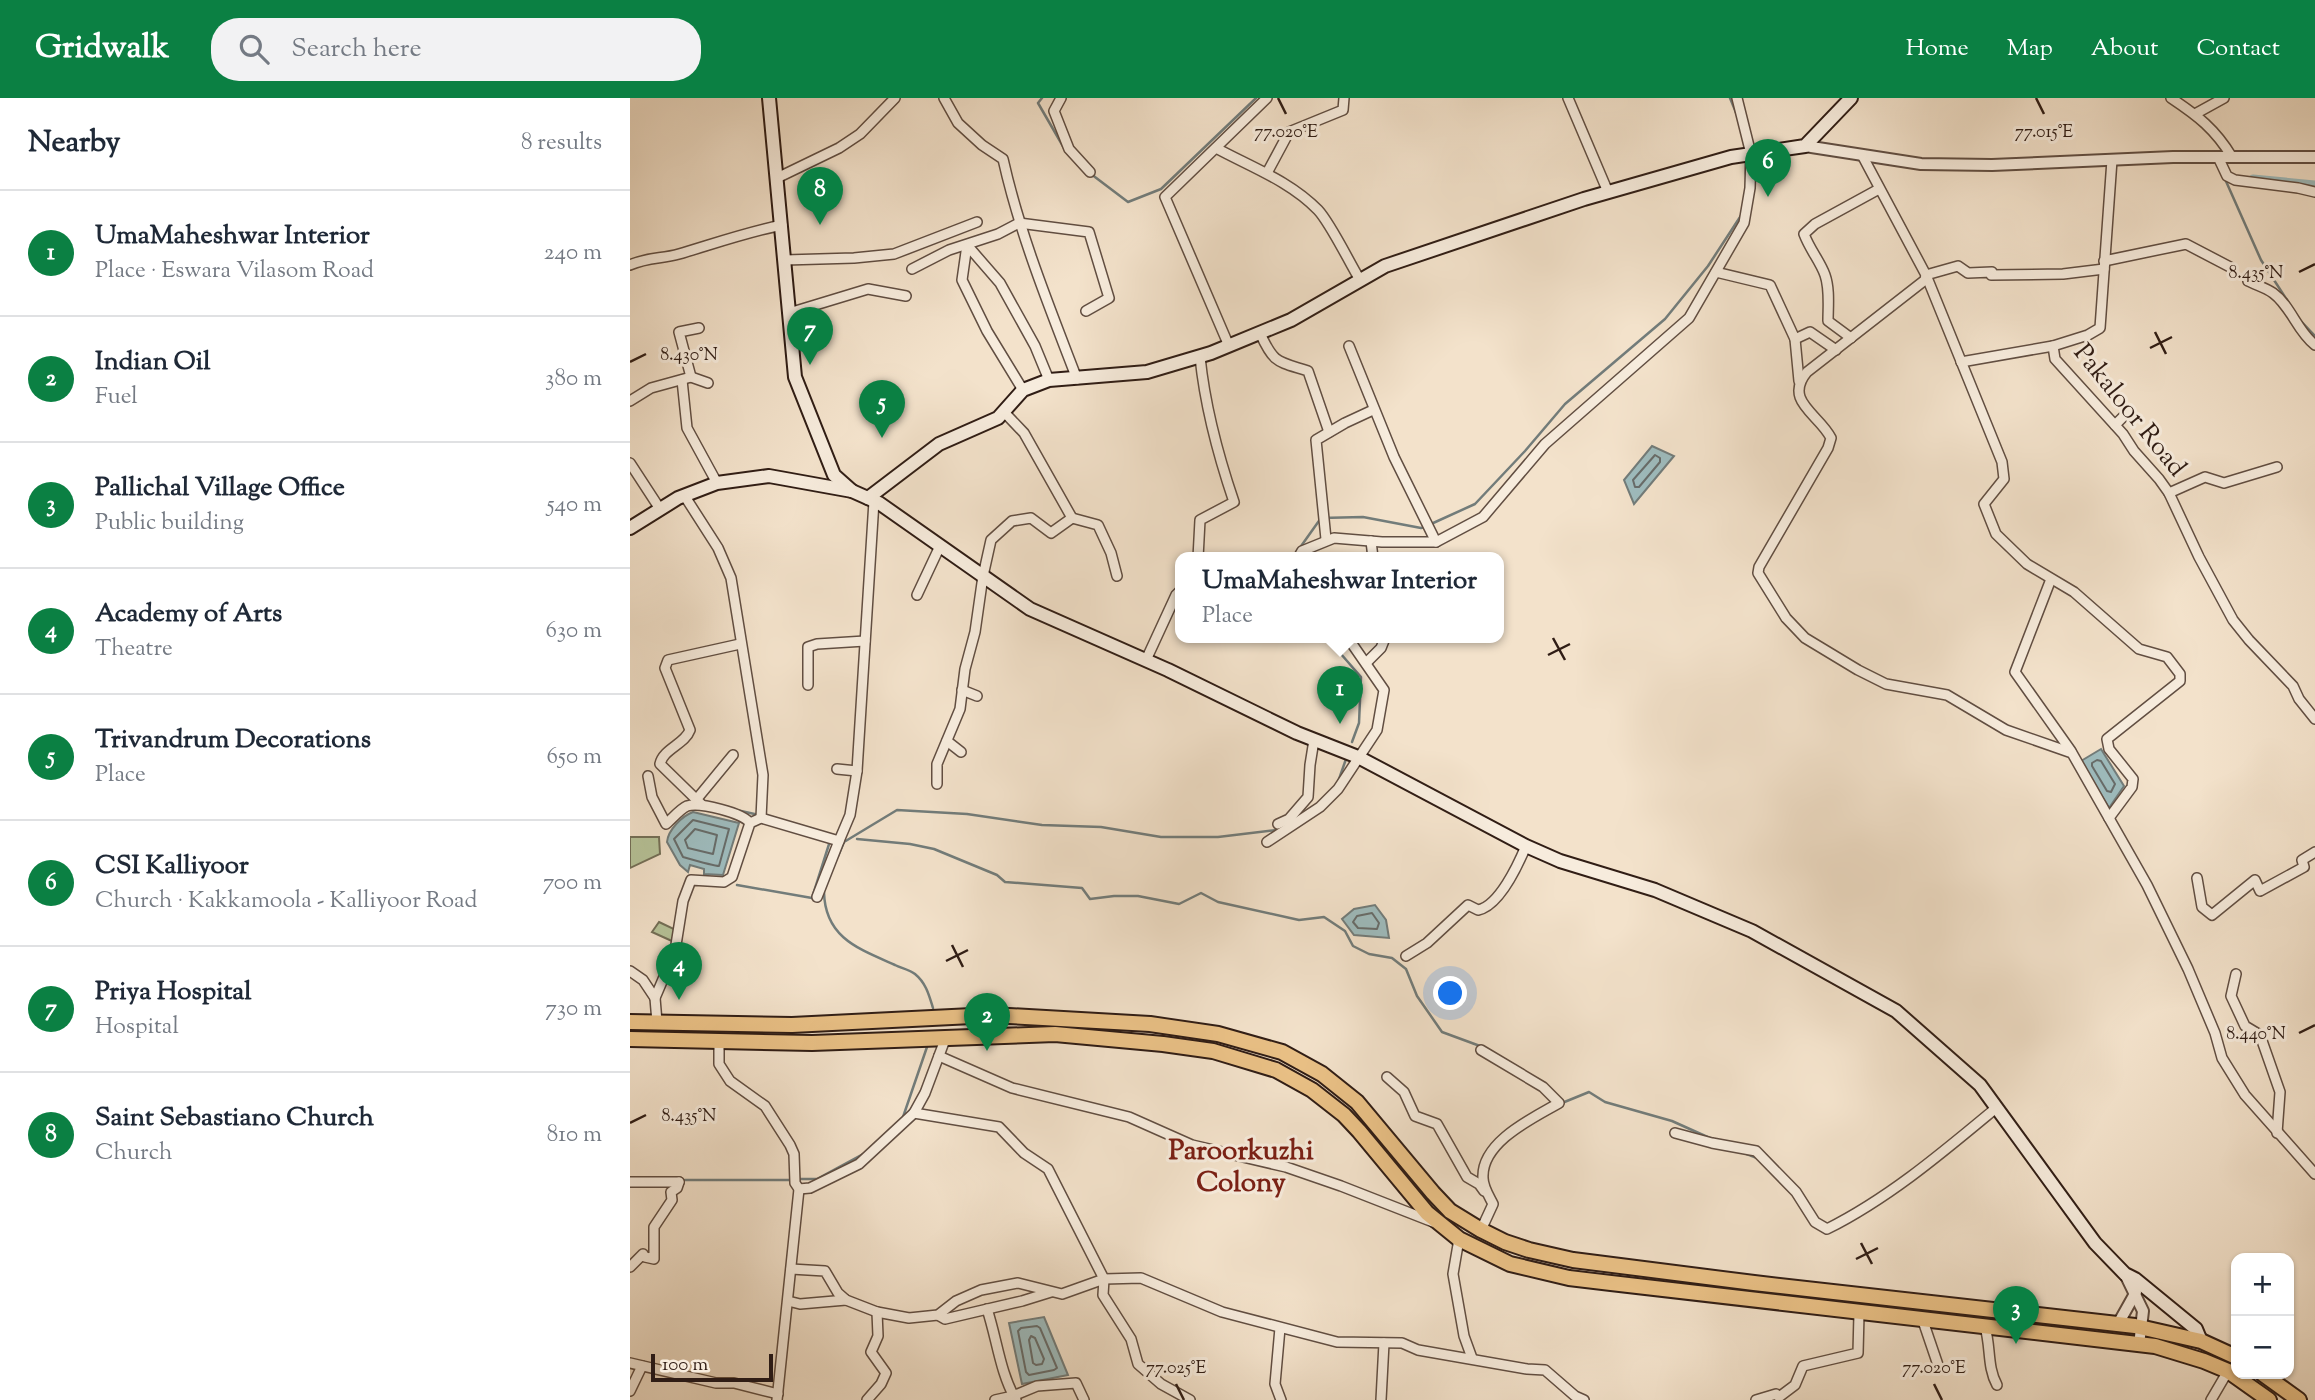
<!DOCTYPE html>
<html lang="en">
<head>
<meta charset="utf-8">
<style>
  :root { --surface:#fff; --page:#f2f2f3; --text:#1f2937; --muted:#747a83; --line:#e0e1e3; --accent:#0b8043 }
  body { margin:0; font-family:"Sorts Mill Goudy",serif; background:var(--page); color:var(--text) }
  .controls { position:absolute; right:21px; bottom:21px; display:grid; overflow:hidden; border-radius:14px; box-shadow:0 2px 5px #0004 }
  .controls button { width:63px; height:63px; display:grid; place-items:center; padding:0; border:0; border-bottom:2px solid var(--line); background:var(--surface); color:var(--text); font:35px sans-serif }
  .scale { position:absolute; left:21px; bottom:18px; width:122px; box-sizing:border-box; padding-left:7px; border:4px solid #301d15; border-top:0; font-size:19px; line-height:24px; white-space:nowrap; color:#301d15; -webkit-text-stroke:5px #f7ecdd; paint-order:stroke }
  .you { position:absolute; left:821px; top:896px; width:24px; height:24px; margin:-18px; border:5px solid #fff; border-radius:50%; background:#1a73e8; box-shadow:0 0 0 10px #1a73e833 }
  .badge { display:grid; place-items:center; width:46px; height:46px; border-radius:50%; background:var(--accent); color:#fff; font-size:23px; font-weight:700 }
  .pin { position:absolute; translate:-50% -58px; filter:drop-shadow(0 2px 4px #0008) }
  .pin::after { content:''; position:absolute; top:37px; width:24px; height:21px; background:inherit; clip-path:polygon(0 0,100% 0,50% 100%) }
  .popup { position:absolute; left:545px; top:454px; width:329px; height:91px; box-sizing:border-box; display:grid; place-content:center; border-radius:14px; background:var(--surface); filter:drop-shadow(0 2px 5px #0005); font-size:23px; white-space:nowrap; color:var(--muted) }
  .popup b { font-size:26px; color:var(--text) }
  .popup::after { content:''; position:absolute; left:50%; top:100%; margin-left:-14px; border:14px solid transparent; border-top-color:var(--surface) }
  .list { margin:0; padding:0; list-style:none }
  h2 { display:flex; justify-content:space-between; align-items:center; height:91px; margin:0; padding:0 28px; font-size:30px }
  h2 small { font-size:23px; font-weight:400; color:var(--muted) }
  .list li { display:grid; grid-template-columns:46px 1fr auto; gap:21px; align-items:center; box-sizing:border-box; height:126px; padding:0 28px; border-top:2px solid var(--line) }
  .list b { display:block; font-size:26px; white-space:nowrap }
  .list p { margin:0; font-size:23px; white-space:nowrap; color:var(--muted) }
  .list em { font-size:23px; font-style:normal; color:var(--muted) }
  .icon { flex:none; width:38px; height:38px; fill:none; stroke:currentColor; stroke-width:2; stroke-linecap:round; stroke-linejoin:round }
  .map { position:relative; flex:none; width:1685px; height:1302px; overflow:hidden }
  header { display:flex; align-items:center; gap:42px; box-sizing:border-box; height:98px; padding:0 35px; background:var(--accent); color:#fff }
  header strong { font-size:33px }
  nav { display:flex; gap:38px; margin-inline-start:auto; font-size:24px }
  .search { width:490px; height:63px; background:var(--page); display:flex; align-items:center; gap:18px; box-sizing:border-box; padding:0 24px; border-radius:28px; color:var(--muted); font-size:26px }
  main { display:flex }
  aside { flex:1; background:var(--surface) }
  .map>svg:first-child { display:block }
  .green { fill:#b7c49a; stroke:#747058; stroke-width:2 }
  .water { fill:#9ebcbe; stroke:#727c7a; stroke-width:2 }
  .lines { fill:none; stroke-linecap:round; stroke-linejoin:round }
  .shore { stroke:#676c6a; stroke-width:2 }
  .stream { stroke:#727c7a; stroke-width:2.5 }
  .canal { stroke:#9ebcbe; stroke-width:9 }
  .minor-casing { stroke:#614e42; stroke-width:12 }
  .tertiary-casing { stroke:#614e42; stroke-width:14 }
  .secondary-casing { stroke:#301d15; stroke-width:16 }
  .primary-casing { stroke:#301d15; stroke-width:18 }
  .minor { stroke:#f7ecdd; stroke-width:9 }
  .tertiary { stroke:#f7ecdd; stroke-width:10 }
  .secondary { stroke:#f7ecdd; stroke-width:12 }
  .primary { stroke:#eac186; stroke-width:14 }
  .ticks { fill:none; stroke:#301d15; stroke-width:2.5 }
  .labels { text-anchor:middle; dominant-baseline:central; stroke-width:6; stroke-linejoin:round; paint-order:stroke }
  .street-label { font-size:26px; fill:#301d15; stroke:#f7ecdd }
  .neighbourhood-label { font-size:28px; font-weight:bold; fill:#7a1f14; stroke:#f7ecdd }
  .ticks-label { font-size:18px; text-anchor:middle; fill:#301d15; stroke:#f7ecdd; stroke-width:6; stroke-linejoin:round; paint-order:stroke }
</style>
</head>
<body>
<header>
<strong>Gridwalk</strong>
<div class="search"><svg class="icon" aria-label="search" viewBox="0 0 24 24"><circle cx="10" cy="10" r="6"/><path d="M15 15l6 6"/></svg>Search here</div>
<nav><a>Home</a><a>Map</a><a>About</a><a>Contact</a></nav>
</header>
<main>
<aside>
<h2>Nearby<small>8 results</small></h2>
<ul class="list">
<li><span class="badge">1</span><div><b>UmaMaheshwar Interior</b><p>Place · Eswara Vilasom Road</p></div><em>240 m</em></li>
<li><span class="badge">2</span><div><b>Indian Oil</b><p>Fuel</p></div><em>380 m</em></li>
<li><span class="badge">3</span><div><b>Pallichal Village Office</b><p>Public building</p></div><em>540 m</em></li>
<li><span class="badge">4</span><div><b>Academy of Arts</b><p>Theatre</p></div><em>630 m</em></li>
<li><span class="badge">5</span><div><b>Trivandrum Decorations</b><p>Place</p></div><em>650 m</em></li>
<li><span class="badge">6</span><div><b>CSI Kalliyoor</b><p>Church · Kakkamoola - Kalliyoor Road</p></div><em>700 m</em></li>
<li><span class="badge">7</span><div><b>Priya Hospital</b><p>Hospital</p></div><em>730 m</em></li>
<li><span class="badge">8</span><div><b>Saint Sebastiano Church</b><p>Church</p></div><em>810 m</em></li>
</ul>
</aside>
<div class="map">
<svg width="1685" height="1302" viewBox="0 0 1685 1302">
  <rect width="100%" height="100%" fill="#f3e2cb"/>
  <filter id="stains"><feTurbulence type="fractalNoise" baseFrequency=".00286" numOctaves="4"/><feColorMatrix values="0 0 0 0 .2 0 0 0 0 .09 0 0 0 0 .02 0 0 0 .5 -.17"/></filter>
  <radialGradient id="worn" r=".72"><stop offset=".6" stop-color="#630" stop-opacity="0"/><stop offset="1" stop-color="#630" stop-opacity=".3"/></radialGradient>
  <!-- green -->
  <g class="green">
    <polygon points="0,739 29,739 30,756 0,770"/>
    <polygon points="29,824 46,832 44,844 22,834"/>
  </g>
  <!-- water -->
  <g class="water">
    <polygon points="1022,348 1044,358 1004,406 994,382"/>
    <polygon points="1471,651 1494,688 1479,710 1451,663"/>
    <path d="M63,714l46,11 -16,52 -19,-1v-5l-14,-4 -2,7 -8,-7 -13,-23c1,-12 15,-26 26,-30z"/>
    <polygon points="745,807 756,822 759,840 724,837 712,821 724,811"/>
    <polygon points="414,1219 438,1277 392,1286 379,1225"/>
  </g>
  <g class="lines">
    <!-- shore -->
    <g class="shore">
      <polygon points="1025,357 1030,360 1030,364 1009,389 1005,389 1003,382"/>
      <polygon points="1467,662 1471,663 1485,686 1481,694 1477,693 1462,668 1462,665"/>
      <path d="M63,722l36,9 -10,37c-5,0 -29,-7 -36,-9l-9,-18z"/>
      <polygon points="65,731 87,737 83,756 58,750 55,742"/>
      <polygon points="742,815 749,825 747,831 728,830 723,824 727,818"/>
      <polygon points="407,1228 410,1230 427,1270 424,1272 399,1277 396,1274 388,1233 391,1230"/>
      <polygon points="401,1238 405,1240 414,1261 412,1266 406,1267 403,1265 399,1242"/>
    </g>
    <!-- stream -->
    <g class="stream">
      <polyline points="412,0 408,5 434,50"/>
      <polyline points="1100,0 1107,17"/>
      <polyline points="1116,64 1116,76"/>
      <polyline points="461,76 498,104 531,91 626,0"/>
      <polyline points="1595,81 1631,162 1659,205"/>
      <polyline points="1668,220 1685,238"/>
      <polyline points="801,426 845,406 895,353 935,306 1035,221 1078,168 1112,116"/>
      <polyline points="669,451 691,420 733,419 791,430 795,429"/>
      <polyline points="697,540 731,579 729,625 722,644"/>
      <polyline points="708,684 716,661"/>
      <polyline points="102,711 129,717"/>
      <polyline points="227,741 280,746 304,751 367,777 375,784 452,790 460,801 484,798 508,798 549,806 571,795 588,804 669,822 694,819 715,833 723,848 739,856 762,860 776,871 787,898 812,934 850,948"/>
      <polyline points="208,758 214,744 267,712 337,716 412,727 471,729 531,739 588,739 647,732 652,729"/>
      <polyline points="107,787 182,800 200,743"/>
      <path d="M194,794c1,46 35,57 71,73 6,3 15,5 20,9 11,9 14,21 18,34"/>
      <polyline points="862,954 895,973"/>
      <polyline points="932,1005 959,994 975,1004 1042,1023 1082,1041"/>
      <polyline points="273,1019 297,949"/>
      <polyline points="1114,1055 1127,1060"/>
      <polyline points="168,1081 187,1081 235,1055"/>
      <polyline points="52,1082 161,1082"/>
    </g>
    <!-- canal -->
    <polyline class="canal" points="1623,81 1685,87"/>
    <!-- minor casing -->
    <g class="minor-casing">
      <g id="minor">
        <path d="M314,0l14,25 24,22 21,14c17,76 46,147 74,220"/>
        <polyline points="431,0 424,13 439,51 460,74"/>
        <polyline points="938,0 978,94"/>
        <path d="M1541,0c27,18 44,31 61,59"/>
        <polyline points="1565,16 1594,0"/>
        <path d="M586,50c35,19 74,33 102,62 13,14 31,52 42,70"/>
        <path d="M1232,57l64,120 -1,5 -118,92c-24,29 12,42 24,66l-3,10 -69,119 -1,6 28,45 19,20 53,32 28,14 61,11 59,35 66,23 75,132 41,84 27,64 7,25 23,37 70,79"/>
        <polyline points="1588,59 1597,78 1605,82 1668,90 1685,94"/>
        <polyline points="1482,62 1470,230 1458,237 1423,248 1425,261 1493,336 1504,353 1529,381 1539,395 1569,459 1603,522 1619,542 1663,588 1669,601 1685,621"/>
        <polyline points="637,75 659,34 713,12 714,0"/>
        <polyline points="147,80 209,50 230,36 265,0"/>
        <polyline points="337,147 332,182 357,233 393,292"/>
        <polyline points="337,147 370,185 405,248 419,282"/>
        <polyline points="155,162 224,160 264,156 347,124"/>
        <polyline points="1474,163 1556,146 1600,169"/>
        <path d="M0,167c18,-8 32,-6 49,-11 34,-10 68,-22 103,-29"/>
        <polyline points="282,171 319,152 368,136 389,125 459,134 479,200 456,213"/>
        <polyline points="1474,171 1433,176 1361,177 1362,174 1338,175 1328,168 1296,177 1372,364 1374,381 1354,406 1366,436 1397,466 1444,494 1509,551 1537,559 1550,576 1550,583 1477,641 1479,651 1503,681 1502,689 1479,720"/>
        <polyline points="1086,174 1140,187 1165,241 1169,283"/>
        <path d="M1618,183c8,4 18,7 25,12 18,13 24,38 42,52"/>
        <polyline points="159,215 238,191 276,198"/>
        <path d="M630,235c14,31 17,28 48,38l21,61"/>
        <path d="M1221,240l-23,-17c0,-14 2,-32 -3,-46 -5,-14 -15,-25 -21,-41l11,-10 64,-35"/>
        <polyline points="1165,241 1180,234 1206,252"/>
        <polyline points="599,248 535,99 637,0"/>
        <polyline points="719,248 764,359 806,444"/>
        <polyline points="1331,264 1423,248"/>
        <polyline points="61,279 78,285"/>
        <polyline points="52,282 57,330 87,385"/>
        <polyline points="0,303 21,290 61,279 49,234 69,230"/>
        <polyline points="374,314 394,335 442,420"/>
        <polyline points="1485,327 1499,313"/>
        <polyline points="0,365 30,411"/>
        <polyline points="1539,395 1575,379 1594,385 1647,369"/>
        <polyline points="54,397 88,450 101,480 133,677 131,720"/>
        <polyline points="696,441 686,342 715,325 743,312"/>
        <polyline points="741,443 743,460"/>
        <path d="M568,460l2,-38 34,-18c-16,-47 -29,-96 -34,-145"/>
        <polyline points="668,460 672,453 704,440 752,444 806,444 853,419 915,346 1059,220 1114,125 1120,90 1121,56 1107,0"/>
        <polyline points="1421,481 1385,574 1441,653"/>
        <polyline points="287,497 310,448"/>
        <polyline points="516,562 546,497 551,492"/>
        <polyline points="736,565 751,550 755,540"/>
        <polyline points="178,587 178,549 187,546 235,543"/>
        <polyline points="332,592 347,598"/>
        <polyline points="317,643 331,654"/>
        <polyline points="207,671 227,673"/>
        <path d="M18,678l4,21 14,27c6,-5 14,-15 21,-18 13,-4 56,7 63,17"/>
        <polyline points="307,686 307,666 330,611 335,571 345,534 353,478 361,442 382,423 401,420 421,435 442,420 468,427 481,455 487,478"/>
        <polyline points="66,702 103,657"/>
        <path d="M72,707l-42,-41c3,-15 25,-20 30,-34l-25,-62 3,-8 72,-16"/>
        <polyline points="648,726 659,721 678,699 680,667 684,642"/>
        <polyline points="637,744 690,709 708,691 747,632 754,592 718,540"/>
        <polyline points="1567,780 1572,809 1582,817 1625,782 1630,793 1674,769 1672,762 1685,754"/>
        <polyline points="187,799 209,743"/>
        <path d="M776,858l21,-13 41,-38 10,5c21,-4 40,-45 48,-64"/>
        <polyline points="0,873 13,882 25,900"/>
        <polyline points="1606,876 1601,898 1615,928 1630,937 1650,994 1647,1035"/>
        <polyline points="27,924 25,900 45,853 53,803 61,782 94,784 102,779 120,725 131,720 209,743 220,717 227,673 244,403"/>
        <polyline points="89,944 89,966 100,983 135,1008 160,1047 164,1056 165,1085 169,1091 147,1302"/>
        <polyline points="309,958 382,990 499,1019 562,1047 656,1069 711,1088 803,1124"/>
        <polyline points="757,979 774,994 785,1018 807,1026 837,1079 849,1086 854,1093"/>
        <polyline points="284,1015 369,1029 394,1055 418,1071 474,1181 473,1197 501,1241 508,1266 531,1286 560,1302"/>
        <path d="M1045,1035l37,10 44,8 40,41 19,30 12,7c62,-31 116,-77 169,-121"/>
        <polyline points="0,1084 49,1084"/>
        <polyline points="169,1091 180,1090 229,1066 284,1015 295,995 316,939"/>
        <path d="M851,1132l12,-26c-4,-8 -10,-17 -10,-26 -2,-36 50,-60 76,-75l-16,-16 -62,-37"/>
        <polyline points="829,1141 823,1176 834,1238 842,1260"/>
        <polyline points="0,1169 13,1156 15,1159 24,1161 24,1129 42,1102 41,1094 47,1090 49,1084"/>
        <polyline points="161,1171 195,1173 208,1195 216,1202 247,1214 279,1220 308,1217 326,1203 351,1192 388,1185 432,1196 474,1181 511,1180 592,1214 707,1244 772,1245 788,1252 897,1271 915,1272 945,1298 954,1302"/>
        <polyline points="158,1203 170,1206 216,1202"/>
        <path d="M357,1211c10,30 13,64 29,91"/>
        <polyline points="308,1217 315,1221 392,1203 421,1194"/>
        <polyline points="1293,1223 1309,1270"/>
        <path d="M1355,1229c6,20 2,40 12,58"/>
        <polyline points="650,1230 645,1286 651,1302"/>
        <polyline points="0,1265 86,1285 104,1285 148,1296"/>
        <polyline points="0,1293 12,1268"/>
        <polyline points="237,1302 251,1286 256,1275 241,1254 248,1238 247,1214"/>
        <polyline points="365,1302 383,1298 407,1288 446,1285 454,1302"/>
        <polyline points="751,1302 754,1245"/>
        <polyline points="1126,1302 1146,1296 1149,1299 1165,1287 1173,1268 1228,1255 1229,1216"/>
        <polyline points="1581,1302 1598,1273"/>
      </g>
    </g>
    <!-- tertiary casing -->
    <g class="tertiary-casing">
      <g id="tertiary">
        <polyline points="1175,48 1291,66 1362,67 1543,59 1685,59"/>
        <polyline points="1495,1176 1513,1213 1509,1247"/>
        <polyline points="1488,1226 1506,1194"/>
      </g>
    </g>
    <!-- secondary casing -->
    <g class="secondary-casing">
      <g id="secondary">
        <polyline points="139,0 165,279 204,377 222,393"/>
        <polyline points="238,400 309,346 368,320 393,292 419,282 517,274 581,255 661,222 755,168 954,101 1101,59 1175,48 1221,0"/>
        <polyline points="0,430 48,400 87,385 139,378 222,393 249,405 400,511 538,572 667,635 728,659 896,748 930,763 1025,792 1122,833 1266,913 1350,987 1465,1145 1495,1176 1505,1181 1566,1231 1571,1243"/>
      </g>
    </g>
    <!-- primary casing -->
    <g class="primary-casing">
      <g id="primary">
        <polyline points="0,924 162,927 362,917 520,926 588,936 652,954 692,976 727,1004 803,1095 820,1113 851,1132 875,1144 899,1152 943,1162 1124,1185 1505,1228 1571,1243 1606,1259"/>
        <polyline points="0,941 182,945 425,936 533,946 583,953 646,972 682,992 714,1017 729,1033 797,1115 829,1141 880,1166 939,1180 981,1185 1525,1248 1574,1263 1598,1273 1639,1302"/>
        <polyline points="1633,1276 1669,1302"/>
      </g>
    </g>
    <!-- minor -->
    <use href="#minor" class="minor"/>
    <!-- tertiary -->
    <use href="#tertiary" class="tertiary"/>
    <!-- secondary -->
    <use href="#secondary" class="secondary"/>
    <!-- primary -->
    <use href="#primary" class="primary"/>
  </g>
  <!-- ticks -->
  <path class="ticks" d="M648,0l8,16M1406,0l8,16M1669,174l16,-8M1525,234l11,22M1520,250l22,-11M0,264l16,-8M923,540l12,22M918,557l22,-11M322,847l11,22M316,863l22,-11M1669,935l16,-8M0,1025l16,-8M1231,1145l11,21M1226,1161l22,-11M546,1286l8,16M1304,1286l8,16"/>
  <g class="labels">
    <!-- street labels -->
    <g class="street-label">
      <text transform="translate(1499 313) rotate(51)">Pakaloor Road</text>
    </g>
    <!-- neighbourhood labels -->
    <g class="neighbourhood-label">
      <text x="611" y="1054">Paroorkuzhi<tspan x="611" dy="32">Colony</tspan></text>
    </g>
  </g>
  <g class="ticks-label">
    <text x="656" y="39">77.020°E</text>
    <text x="1414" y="39">77.015°E</text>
    <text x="1626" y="180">8.435°N</text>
    <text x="59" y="262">8.430°N</text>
    <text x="1626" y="941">8.440°N</text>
    <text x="59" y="1023">8.435°N</text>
    <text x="546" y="1275">77.025°E</text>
    <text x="1304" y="1275">77.020°E</text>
  </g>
  <rect width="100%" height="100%" filter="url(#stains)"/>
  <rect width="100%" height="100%" fill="url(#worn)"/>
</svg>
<div class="controls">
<button>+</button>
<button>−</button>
</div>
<div class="scale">100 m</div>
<div class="you"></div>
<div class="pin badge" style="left:710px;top:626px">1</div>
<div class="popup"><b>UmaMaheshwar Interior</b>Place</div>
<div class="pin badge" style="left:357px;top:953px">2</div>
<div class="pin badge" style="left:1386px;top:1246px">3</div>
<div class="pin badge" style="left:49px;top:902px">4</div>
<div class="pin badge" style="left:252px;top:340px">5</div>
<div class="pin badge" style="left:1138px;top:99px">6</div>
<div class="pin badge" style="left:180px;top:267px">7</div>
<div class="pin badge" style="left:190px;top:127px">8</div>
</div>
</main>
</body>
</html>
